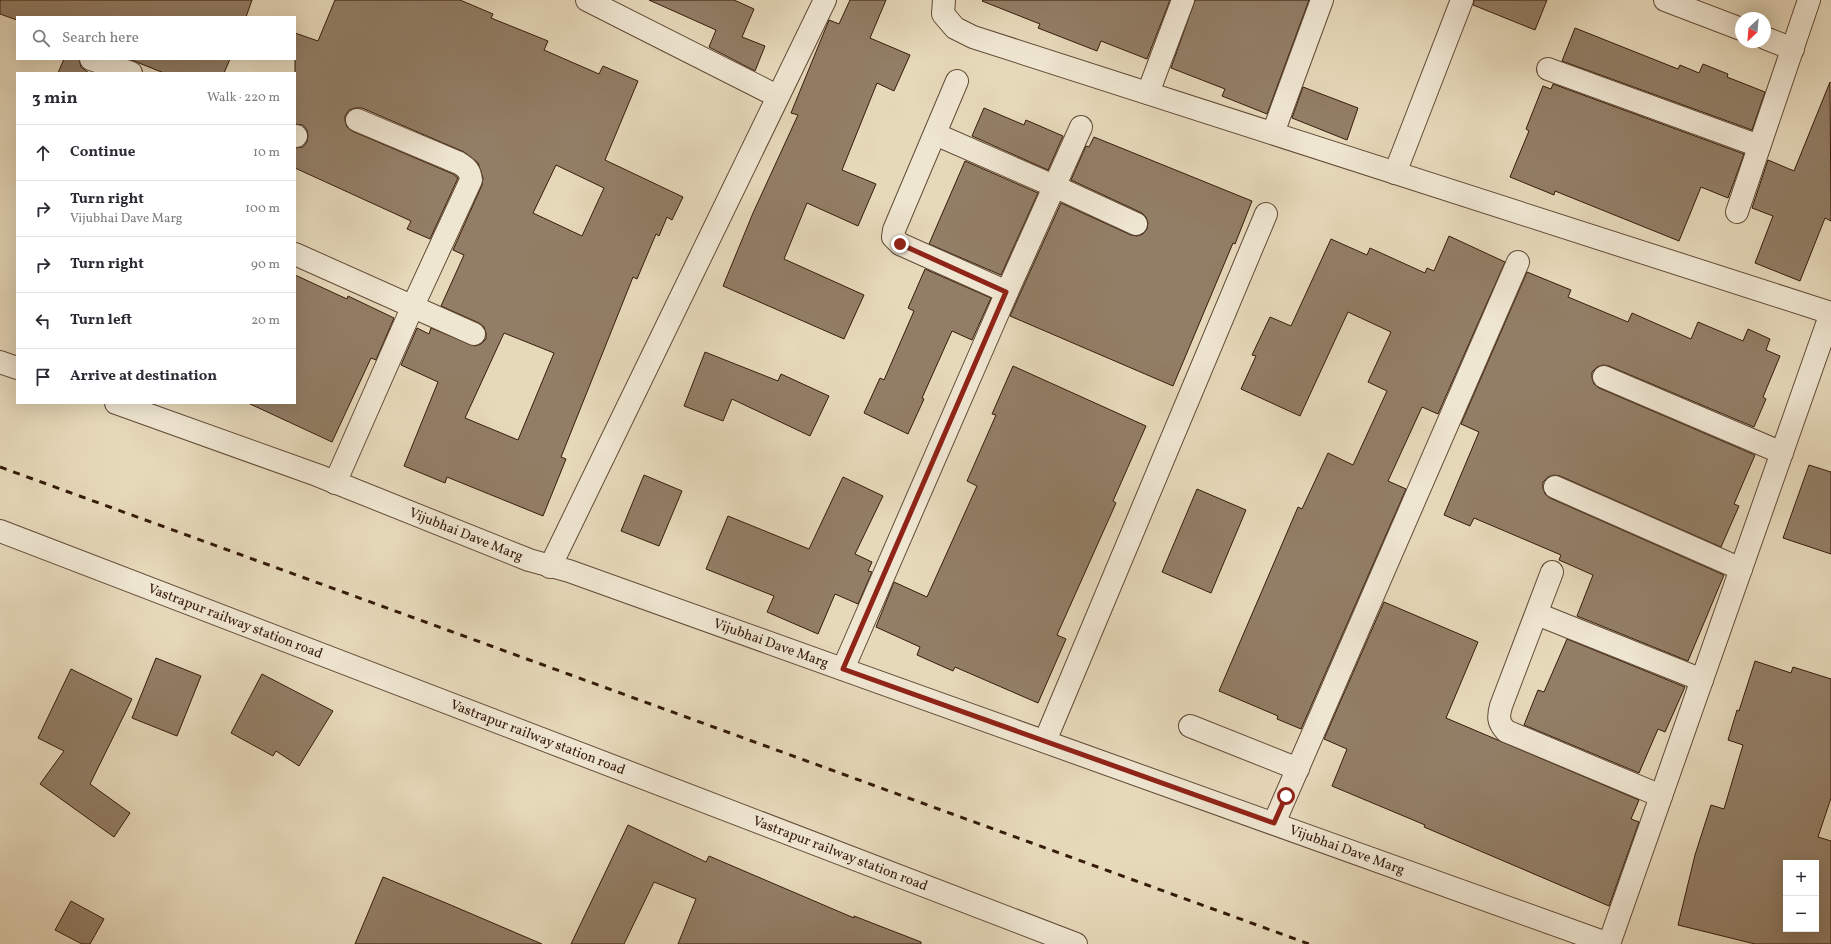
<!DOCTYPE html>
<html lang="en">
<head>
<meta charset="utf-8">
<style>
  :root { --surface:#fff; --page:#f7f7f7; --text:#2b2b33; --muted:#7c7c81; --line:#e1e1e2 }
  body { margin:0; font-family:Vollkorn,serif; background:var(--page); color:var(--text) }
  .controls { position:absolute; right:12px; bottom:12px; display:grid; overflow:hidden; border-radius:0px; box-shadow:0 4px 16px #0002 }
  .controls button { width:36px; height:36px; display:grid; place-items:center; padding:0; border:0; border-bottom:1px solid var(--line); background:var(--surface); color:var(--text); font:20px sans-serif }
  .compass { position:absolute; left:1735px; top:12px; width:36px; height:36px; border-radius:50%; background:var(--surface); box-shadow:0 4px 16px #0002; rotate:206deg }
  .stop { position:absolute; width:12px; height:12px; margin:-9px; border:3px solid #8f2418; border-radius:50%; background:#fff }
  .stop.end { background:#8f2418; border-color:#fff; box-shadow:0 1px 4px #0008 }
  .list { margin:0; padding:0; list-style:none }
  h2 { display:flex; justify-content:space-between; align-items:center; height:52px; margin:0; padding:0 16px; font-size:17px }
  h2 small { font-size:13px; font-weight:400; color:var(--muted) }
  .list li { display:grid; grid-template-columns:26px 1fr auto; gap:12px; align-items:center; box-sizing:border-box; height:56px; padding:0 16px; border-top:1px solid var(--line) }
  .list b { display:block; font-size:15px; white-space:nowrap }
  .list p { margin:0; font-size:13px; white-space:nowrap; color:var(--muted) }
  .list em { font-size:13px; font-style:normal; color:var(--muted) }
  .icon { flex:none; width:22px; height:22px; fill:none; stroke:currentColor; stroke-width:2; stroke-linecap:round; stroke-linejoin:round }
  .map { position:relative; flex:none; width:1831px; height:944px; overflow:hidden }
  .search { position:absolute; background:var(--surface); box-shadow:0 4px 16px #0002; left:16px; top:16px; width:280px; height:44px; display:flex; align-items:center; gap:10px; box-sizing:border-box; padding:0 14px; border-radius:0px; color:var(--muted); font-size:15px }
  .panel { position:absolute; background:var(--surface); box-shadow:0 4px 16px #0002; left:16px; top:72px; width:280px; height:332px; border-radius:0px }
  .map>svg:first-child { display:block }
  .building { fill:#927e66; stroke:#361b0a; fill-rule:evenodd }
  .lines { fill:none; stroke-linecap:round; stroke-linejoin:round }
  .minor-casing { stroke:#624a36; stroke-width:24 }
  .minor { stroke:#efe6d2; stroke-width:22 }
  .rail { stroke:#361b0a; stroke-width:3; stroke-dasharray:7 7; stroke-linecap:butt }
  .route { stroke:#8f2418; stroke-width:5 }
  .labels { text-anchor:middle; dominant-baseline:central; stroke-width:4; stroke-linejoin:round; paint-order:stroke }
  .street-label { font-size:14px; fill:#361b0a; stroke:#efe6d2 }
</style>
</head>
<body>
<div class="map">
<svg width="1831" height="944" viewBox="0 0 1831 944">
  <rect width="100%" height="100%" fill="#e6d9ba"/>
  <filter id="stains"><feTurbulence type="fractalNoise" baseFrequency=".005" numOctaves="4"/><feColorMatrix values="0 0 0 0 .2 0 0 0 0 .09 0 0 0 0 .02 0 0 0 .5 -.17"/></filter>
  <radialGradient id="worn" r=".72"><stop offset=".6" stop-color="#630" stop-opacity="0"/><stop offset="1" stop-color="#630" stop-opacity=".3"/></radialGradient>
  <!-- building -->
  <g class="building">
    <polygon points="0,0 252,0 246,17 17,17 17,20 0,14"/>
    <path d="M335,0h125l33,14 -2,4 57,23 -4,9 55,24 4,-8 35,15 -33,79 78,37 -11,23 -5,-3 -8,19 -3,-2 -19,45 -4,-2 -72,180 5,2 -23,57 -96,-39 -2,6 -41,-17 34,-84 -37,-17 16,-37 12,6 2,-6 44,18 6,-2 5,-5v-6l-2,-6 -5,-4 -38,-17 23,-51 -11,-5 29,-65 1,-7 -5,-15 -14,-11 -102,-44h-7l-6,2 -4,6v5l2,6 5,4 101,43 5,4 -28,61 -23,-10 4,-8 -116,-53v-20l8,-1 4,-5 1,-6 -1,-6 -4,-5 -8,-1v-91l23,8zM556,165l48,23 -22,48 -49,-23zM504,333l50,20 -36,87 -53,-22z"/>
    <polygon points="649,0 734,0 754,9 742,37 765,46 755,71 709,47 716,30"/>
    <polygon points="850,0 886,0 870,38 910,55 894,91 877,83 842,170 876,184 858,226 807,203 784,259 864,295 844,339 723,286 753,213 798,115 791,113 829,20 839,24"/>
    <polygon points="983,0 1170,0 1147,59 1101,41 1097,51 1038,28 1040,24 982,1"/>
    <polygon points="1195,0 1309,0 1267,114 1222,96 1225,89 1171,68"/>
    <polygon points="1474,0 1547,0 1535,30 1473,5"/>
    <polygon points="1575,28 1678,69 1680,65 1699,73 1703,64 1728,74 1727,77 1765,92 1752,130 1562,61"/>
    <polygon points="64,59 79,59 81,67 89,73 58,73"/>
    <polygon points="129,59 230,59 224,73 164,73"/>
    <polygon points="1830,82 1831,221 1825,218 1800,281 1755,263 1773,216 1752,208 1768,160 1794,171"/>
    <polygon points="1553,84 1744,154 1728,198 1701,187 1679,241 1555,191 1554,195 1510,177 1529,131 1526,129 1543,86 1551,89"/>
    <polygon points="1303,87 1358,108 1347,140 1292,118"/>
    <polygon points="984,108 1024,125 1026,120 1063,136 1048,170 972,136"/>
    <polygon points="1094,137 1252,201 1235,244 1233,243 1173,386 1010,316 1061,203 1131,235 1137,236 1143,234 1147,229 1148,223 1146,217 1142,213 1071,180 1086,146 1089,147"/>
    <polygon points="965,161 1038,193 1001,275 929,244"/>
    <polygon points="1449,236 1505,262 1438,414 1422,407 1388,481 1406,489 1301,729 1277,719 1278,716 1219,691 1298,507 1302,509 1328,453 1353,465 1387,391 1368,382 1391,332 1348,312 1300,416 1241,389 1256,356 1252,355 1270,317 1291,326 1331,239 1367,255 1370,248 1425,273 1427,268 1434,271"/>
    <polygon points="925,269 991,298 972,340 952,331 922,398 924,399 908,434 864,413 880,378 884,380 914,311 908,308"/>
    <polygon points="1527,272 1571,290 1568,297 1628,322 1632,313 1691,339 1698,322 1743,341 1748,329 1770,339 1766,350 1780,356 1763,397 1766,399 1754,427 1609,366 1603,365 1597,367 1592,372 1592,378 1594,384 1599,388 1755,455 1734,504 1739,506 1721,547 1560,476 1554,475 1548,477 1543,482 1543,488 1545,494 1550,498 1724,575 1688,661 1577,616 1593,575 1559,560 1561,555 1474,518 1470,526 1444,515 1479,432 1461,424"/>
    <polygon points="295,275 347,299 348,296 394,318 376,360 371,358 332,442 248,403 295,403"/>
    <polygon points="705,352 778,381 781,374 829,396 810,436 732,399 723,421 684,406"/>
    <polygon points="1013,366 1146,426 1113,501 1116,503 1057,635 1066,639 1038,703 955,667 953,671 917,655 920,647 876,627 894,582 927,597 977,486 967,481 996,415 992,414"/>
    <polygon points="1809,465 1831,472 1831,554 1783,538"/>
    <polygon points="644,475 682,491 659,546 621,531"/>
    <polygon points="843,477 883,496 855,554 872,562 868,571 872,572 858,604 835,594 818,634 767,612 774,596 706,569 728,516 809,549"/>
    <polygon points="1197,489 1246,510 1211,593 1162,572"/>
    <polygon points="1384,602 1478,642 1446,718 1639,800 1631,819 1639,822 1609,906 1424,827 1425,825 1332,786 1347,749 1324,739"/>
    <polygon points="1567,639 1685,687 1665,732 1658,729 1639,773 1524,725 1538,690 1544,692"/>
    <polygon points="156,658 201,676 177,736 132,718"/>
    <path d="M1755,661l36,12 2,-6 38,12v119l-13,39 13,4v103h-76l-77,-19 17,-70 16,-50 13,4 19,-64 -15,-5 9,-30 2,1zM1786,863h30v66h-30z"/>
    <polygon points="71,669 132,699 90,784 130,813 114,837 40,784 64,751 38,738"/>
    <polygon points="262,674 333,711 299,766 276,751 273,756 231,733"/>
    <polygon points="628,825 706,862 709,856 854,918 854,916 921,942 921,944 678,944 696,899 654,882 624,944 571,944"/>
    <polygon points="383,877 446,903 542,944 355,944"/>
    <polygon points="71,901 104,919 90,944 82,944 55,930"/>
  </g>
  <g class="lines">
    <!-- minor casing -->
    <g class="minor-casing">
      <g id="minor">
        <polyline points="587,0 777,96"/>
        <polyline points="944,0 943,14 955,28 973,37 1831,313"/>
        <polyline points="1665,0 1741,29"/>
        <polyline points="1765,38 1793,49"/>
        <polyline points="91,59 131,73"/>
        <polyline points="1548,69 1759,146"/>
        <polyline points="1148,93 1183,0"/>
        <polyline points="1273,133 1322,0"/>
        <polyline points="935,134 1054,186 1136,224"/>
        <polyline points="295,136 296,136"/>
        <polyline points="1395,173 1462,0"/>
        <polyline points="1737,212 1809,0"/>
        <polyline points="295,254 474,334"/>
        <polyline points="1007,292 1081,127"/>
        <polyline points="0,362 17,368"/>
        <polyline points="1604,377 1782,453"/>
        <path id="s1" d="M116,403l201,72 212,85 40,11 1040,373"/>
        <path d="M335,483l77,-175 59,-128c-1,-9 -4,-12 -12,-17l-102,-43"/>
        <polyline points="1555,487 1741,569"/>
        <path id="s2" d="M0,531l1076,413"/>
        <polyline points="550,567 825,0"/>
        <path d="M1552,572l-51,134c-3,11 -3,16 5,25l155,65"/>
        <polyline points="1537,614 1702,680"/>
        <polyline points="843,669 1007,292 900,244 893,237 894,230 957,81"/>
        <polyline points="1190,726 1298,769"/>
        <polyline points="1045,741 1266,214"/>
        <polyline points="1274,823 1518,262"/>
        <polyline points="1609,944 1831,313"/>
      </g>
    </g>
    <!-- minor -->
    <use href="#minor" class="minor"/>
    <!-- rail -->
    <polyline class="rail" points="0,467 1309,944"/>
  </g>
  <g class="lines">
    <!-- route -->
    <polyline class="route" points="900,244 1006,292 843,669 1274,823 1286,796"/>
  </g>
  <g class="labels">
    <!-- street labels -->
    <g class="street-label">
      <text stroke="none"><textPath href="#s1" startOffset="374">Vijubhai Dave Marg</textPath></text>
      <text stroke="none"><textPath href="#s2" startOffset="252">Vastrapur railway station road</textPath></text>
      <text stroke="none"><textPath href="#s1" startOffset="698">Vijubhai Dave Marg</textPath></text>
      <text stroke="none"><textPath href="#s2" startOffset="576">Vastrapur railway station road</textPath></text>
      <text stroke="none"><textPath href="#s1" startOffset="1310">Vijubhai Dave Marg</textPath></text>
      <text stroke="none"><textPath href="#s2" startOffset="900">Vastrapur railway station road</textPath></text>
    </g>
  </g>
  <rect width="100%" height="100%" filter="url(#stains)"/>
  <rect width="100%" height="100%" fill="url(#worn)"/>
</svg>
<div class="controls">
<button>+</button>
<button>−</button>
</div>
<svg class="compass" viewBox="-18 -18 36 36"><path d="M0-13l5 13h-10z" fill="#e53935"/><path d="M0 13l5-13h-10z" fill="#7c7c81"/></svg>
<div class="stop" style="left:1286px;top:796px"></div>
<div class="stop end" style="left:900px;top:244px"></div>
<div class="search"><svg class="icon" aria-label="search" viewBox="0 0 24 24"><circle cx="10" cy="10" r="6"/><path d="M15 15l6 6"/></svg>Search here</div>
<section class="panel">
<h2>3 min<small>Walk · 220 m</small></h2>
<ul class="list">
<li><svg class="icon" aria-label="ahead" viewBox="0 0 24 24"><path d="M12 20V5M6 11l6-6 6 6"/></svg><div><b>Continue</b></div><em>10 m</em></li>
<li><svg class="icon" aria-label="right" viewBox="0 0 24 24"><path d="M7 20v-9h11M14 6l5 5-5 5"/></svg><div><b>Turn right</b><p>Vijubhai Dave Marg</p></div><em>100 m</em></li>
<li><svg class="icon" aria-label="right" viewBox="0 0 24 24"><path d="M7 20v-9h11M14 6l5 5-5 5"/></svg><div><b>Turn right</b></div><em>90 m</em></li>
<li><svg class="icon" aria-label="left" viewBox="0 0 24 24"><path d="M17 20v-9H6M10 6l-5 5 5 5"/></svg><div><b>Turn left</b></div><em>20 m</em></li>
<li><svg class="icon" aria-label="arrive" viewBox="0 0 24 24"><path d="M6 21V4h12l-3 4 3 4H6"/></svg><div><b>Arrive at destination</b></div></li>
</ul>
</section>
</div>
</body>
</html>
